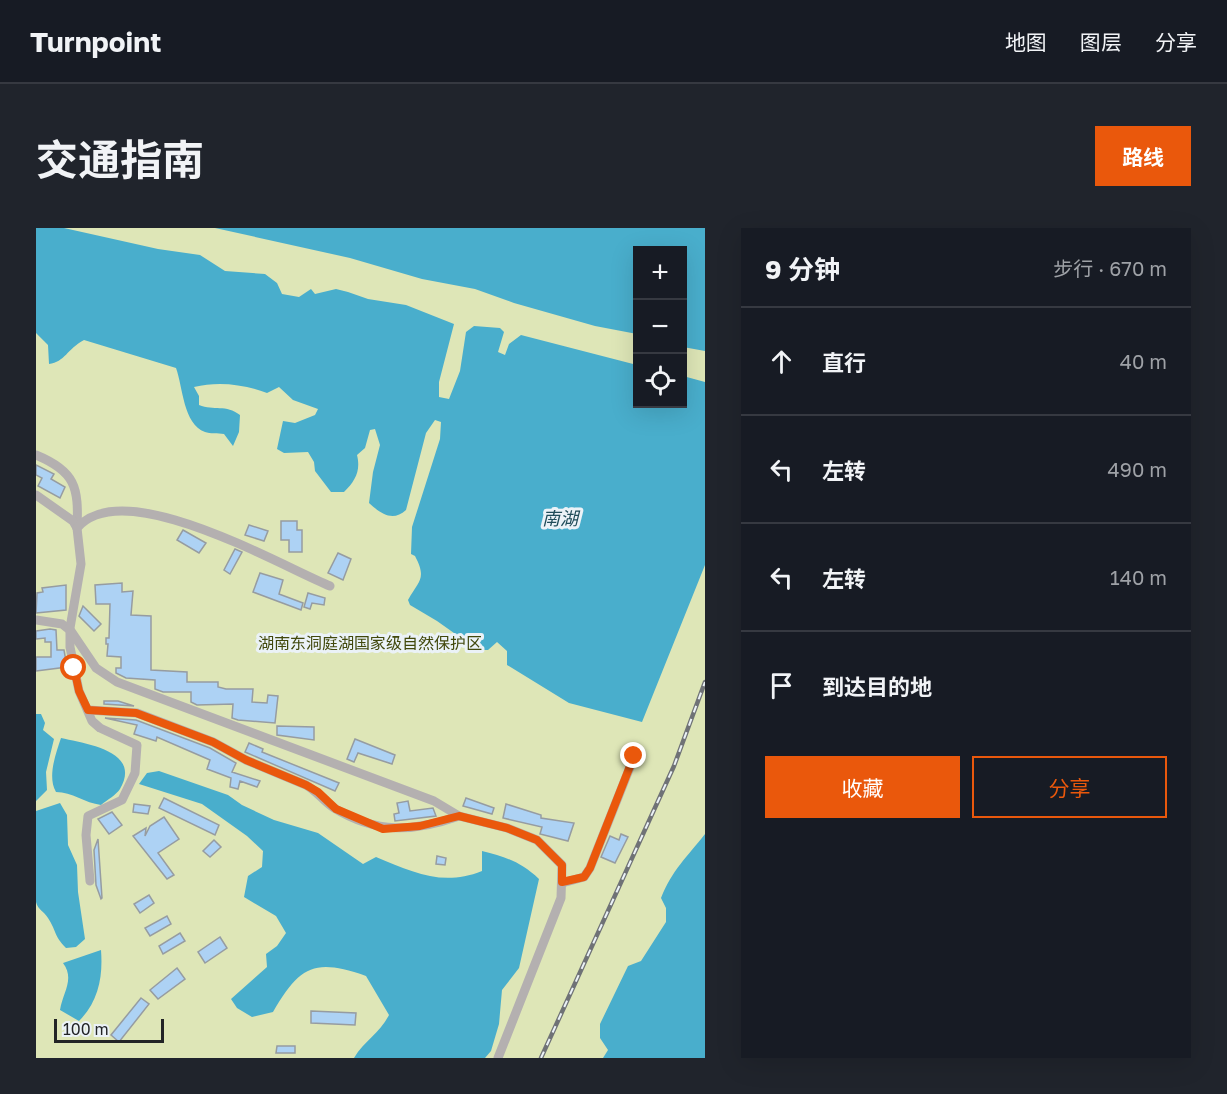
<!DOCTYPE html>
<html lang="zh">
<head>
<meta charset="utf-8">
<style>
  :root { --surface:#171b24; --page:#20242c; --text:#f1f3f6; --muted:#9ea1a6; --line:#363941; --accent:#ea580c }
  body { margin:0; font-family:"Golos Text","Noto Sans SC",sans-serif; background:var(--page); color:var(--text) }
  .controls { position:absolute; right:18px; top:18px; display:grid; overflow:hidden; border-radius:0px; box-shadow:0 6px 24px #0002 }
  .controls button { width:54px; height:54px; display:grid; place-items:center; padding:0; border:0; border-bottom:2px solid var(--line); background:var(--surface); color:var(--text); font:30px sans-serif }
  .scale { position:absolute; left:18px; bottom:15px; width:110px; box-sizing:border-box; padding-left:6px; border:3px solid #222426; border-top:0; font-size:16px; line-height:21px; white-space:nowrap; color:#222426; -webkit-text-stroke:4px #ebf2f7; paint-order:stroke }
  .stop { position:absolute; width:18px; height:18px; margin:-14px; border:4px solid #ea580c; border-radius:50%; background:#fff }
  .stop.end { background:#ea580c; border-color:#fff; box-shadow:0 2px 6px #0008 }
  .list { margin:0; padding:0; list-style:none }
  h2 { display:flex; justify-content:space-between; align-items:center; height:78px; margin:0; padding:0 24px; font-size:26px }
  h2 small { font-size:20px; font-weight:400; color:var(--muted) }
  .list li { display:grid; grid-template-columns:39px 1fr auto; gap:18px; align-items:center; box-sizing:border-box; height:108px; padding:0 24px; border-top:2px solid var(--line) }
  .list b { display:block; font-size:22px; white-space:nowrap }
  .list em { font-size:20px; font-style:normal; color:var(--muted) }
  .actions { display:flex; gap:12px; padding:18px 24px }
  .actions a { flex:1; padding:14px 0; border:2px solid var(--accent); border-radius:0px; text-align:center; font-size:21px; color:var(--accent) }
  .actions .main { background:var(--accent); color:#fff }
  .icon { flex:none; width:33px; height:33px; fill:none; stroke:currentColor; stroke-width:2; stroke-linecap:round; stroke-linejoin:round }
  .map { position:relative; flex:none; width:669px; height:830px; overflow:hidden; border-radius:0px }
  header { display:flex; align-items:center; gap:36px; box-sizing:border-box; height:84px; padding:0 30px; background:var(--surface); border-bottom:2px solid var(--line) }
  header strong { font-size:28px }
  nav { display:flex; gap:33px; margin-inline-start:auto; font-size:21px }
  .intro { display:flex; align-items:center; justify-content:space-between; box-sizing:border-box; height:144px; padding:0 36px }
  h1 { margin:0; font-size:42px }
  .button { padding:15px 27px; border-radius:0px; background:var(--accent); color:#fff; font-size:21px; font-weight:700 }
  main { display:flex; gap:36px; padding:0 36px }
  aside { flex:1; background:var(--surface); border-radius:0px; box-shadow:0 6px 24px #0002 }
  .map>svg:first-child { display:block }
  .green { fill:#dee6b7; fill-rule:evenodd }
  .water { fill:#49aecc }
  .building { fill:#add2f4; stroke:#969ca1; stroke-width:1.5 }
  .lines { fill:none; stroke-linecap:round; stroke-linejoin:round }
  .minor { stroke:#b4b0b0; stroke-width:9 }
  .rail-casing { stroke:#6f7276; stroke-width:4.5 }
  .rail { stroke:#ebf2f7; stroke-width:2; stroke-dasharray:7; stroke-linecap:butt }
  .route { stroke:#ea580c; stroke-width:8 }
  .labels { text-anchor:middle; dominant-baseline:central; stroke-width:6; stroke-linejoin:round; paint-order:stroke }
  .park-label { font-size:16px; fill:#41480c; stroke:#ebf2f7 }
  .water-label { font-size:18px; font-style:italic; fill:#204c59; stroke:#ebf2f7 }
</style>
</head>
<body>
<header>
<strong>Turnpoint</strong>
<nav><a>地图</a><a>图层</a><a>分享</a></nav>
</header>
<div class="intro"><h1>交通指南</h1><a class="button">路线</a></div>
<main>
<div class="map">
<svg width="669" height="830" viewBox="0 0 669 830">
  <rect width="100%" height="100%" fill="#ebf2f7"/>
  <!-- green -->
  <path class="green" d="M0,0h669v830h-669zM602,22h44v154h-44z"/>
  <!-- water -->
  <g class="water">
    <path d="M0,0h28l94,21 42,6 25,16 40,3 12,9 5,11 17,3 12,-8 4,5 21,-5 12,3 20,7 38,6 48,19 -15,58v15l10,2 11,-28 6,-39 8,-6 26,2 4,4 -6,20 7,3 4,-11 12,-9 116,30 1,39h44l1,-28 22,6v183l-63,157 -73,-19 -62,-38v-14l-10,-9 -9,8h-10l-41,-29 -27,-16 -2,-5c11,-20 19,-21 7,-44l-4,-2 1,-27 28,-88 1,-17 -6,-2 -9,13 -20,77c-13,12 -25,4 -37,-7l4,-31 7,-27 -5,-16 -5,1 -5,18 -8,7c4,16 -2,26 -13,37h-13l-16,-21 -1,-9 -6,-10 -24,1 -7,-4 6,-28 12,2 20,-8 3,-6 -25,-9 -14,-13 -12,6c-24,-9 -49,-12 -73,-6l5,9v9c15,6 27,-1 41,10l-1,17 -6,14 -9,-12c-6,-1 -14,0 -19,-2 -22,-8 -22,-45 -29,-64l-92,-28c-17,9 -19,22 -35,24l-1,-19 -12,-12z"/>
    <polygon points="179,0 669,0 669,123 647,119 646,22 602,22 601,106 559,98 478,75 439,61 386,51 314,30"/>
    <polygon points="0,486 5,486 9,495 7,502 18,511 10,544 11,562 0,573"/>
    <path d="M25,510c26,6 81,13 59,51 -4,6 -13,11 -19,16 -16,-2 -29,-13 -45,-13 -9,-15 0,-39 5,-54z"/>
    <path d="M123,543l69,24 14,10 32,15 44,13 45,31 13,-7c37,15 66,30 106,14v-20c24,6 39,11 57,28l-20,89 -17,22 -3,34 -8,27 -6,7h-131c10,-17 26,-25 35,-43l-23,-39c-52,-18 -66,-10 -93,36l-21,5 -15,-9 -6,-9 36,-32 -1,-13 11,-8 9,-13 -10,-17 -32,-19 4,-21 14,-9 1,-16 -16,-15 -45,-32 -63,-20 8,-11z"/>
    <path d="M24,575l7,12 1,30 9,20 1,27 7,47 -9,8 -10,1c-12,-12 -10,-18 -18,-30 -4,-7 -10,-8 -12,-16v-91z"/>
    <path d="M669,606v224h-102l5,-8 -8,-12v-14l28,-58 13,-5 25,-39v-14l-5,-10c11,-28 26,-41 44,-64z"/>
    <path d="M65,722c2,26 -2,51 -22,71l-19,-11c3,-18 15,-31 3,-47z"/>
  </g>
  <!-- building -->
  <g class="building">
    <polygon points="0,237 18,246 15,251 29,259 24,270 2,258 6,250 0,247"/>
    <polygon points="245,293 261,293 261,302 266,302 266,324 253,324 253,312 245,312"/>
    <polygon points="213,297 232,303 228,313 209,307"/>
    <polygon points="147,302 170,315 163,325 141,312"/>
    <polygon points="199,321 206,324 194,346 188,342"/>
    <polygon points="302,325 315,331 307,352 292,345"/>
    <polygon points="224,345 247,352 243,366 267,375 265,382 217,364"/>
    <polygon points="86,355 86,364 97,363 95,387 115,388 115,442 151,444 151,454 182,454 182,459 190,461 217,461 216,474 231,475 232,467 242,468 239,495 202,492 196,490 197,476 161,477 155,474 155,464 127,464 119,461 119,452 90,450 80,445 80,440 85,440 85,429 71,428 72,416 70,416 70,410 73,410 74,376 60,376 59,357"/>
    <polygon points="30,357 30,382 0,385 1,365 7,364 6,360"/>
    <polygon points="272,365 289,370 288,377 276,375 274,381 268,379"/>
    <polygon points="47,378 65,396 58,403 43,388"/>
    <polygon points="14,401 20,402 21,422 28,422 31,439 0,443 0,429 15,429 15,414 9,414 9,410 0,411 0,403"/>
    <polygon points="68,473 82,473 98,478 68,476"/>
    <polygon points="69,490 100,492 174,520 200,535 196,544 224,553 221,559 204,553 202,561 194,559 195,550 171,541 174,532 121,509 120,513 98,506 101,497"/>
    <polygon points="241,498 278,499 278,512 241,507"/>
    <polygon points="319,511 359,527 356,536 322,525 318,534 311,531"/>
    <polygon points="213,515 227,521 226,524 303,555 299,563 209,524"/>
    <polygon points="128,570 183,597 179,607 123,580"/>
    <polygon points="430,570 458,580 456,586 427,578"/>
    <polygon points="372,573 374,583 397,580 400,588 359,593 358,586 363,585 361,575"/>
    <polygon points="98,576 114,578 112,586 97,584"/>
    <polygon points="470,576 505,587 505,590 538,595 532,613 504,606 506,599 467,590"/>
    <polygon points="76,584 86,597 73,606 62,591"/>
    <polygon points="128,589 143,611 122,625 138,647 131,651 97,608 110,600 109,608 114,598"/>
    <polygon points="585,606 592,609 579,635 565,629 574,608 583,612"/>
    <polygon points="62,611 66,670 65,671 60,657 58,622"/>
    <polygon points="178,612 185,619 174,629 167,623"/>
    <polygon points="401,628 410,630 409,637 400,636"/>
    <polygon points="113,667 118,675 104,685 98,676"/>
    <polygon points="131,688 135,696 114,708 109,700"/>
    <polygon points="144,705 149,713 127,726 123,718"/>
    <polygon points="184,709 191,720 169,735 162,724"/>
    <polygon points="141,740 149,751 122,771 114,762"/>
    <polygon points="105,770 113,776 83,814 75,807"/>
    <polygon points="275,783 320,785 319,797 275,795"/>
    <polygon points="241,818 259,818 259,825 240,825"/>
  </g>
  <g class="lines">
    <!-- minor -->
    <g class="minor">
      <path d="M0,227c39,16 43,32 41,73"/>
      <polyline points="0,267 37,293 41,300"/>
      <polyline points="0,392 26,396 35,403 60,440 81,454 398,573 423,588 471,600 501,612 526,637 525,670 462,830"/>
      <path d="M52,482l49,3 76,29 33,18 60,25c11,6 17,16 28,23 42,26 80,24 125,8"/>
      <path d="M54,653l-4,-46 2,-19 34,-16 13,-27 2,-28 -37,-17 -8,-7 -13,-30 -9,-44v-19l11,-64 -4,-36c46,-54 200,36 253,58"/>
      <polyline points="526,655 548,649 554,640 598,529"/>
    </g>
    <!-- rail casing -->
    <g class="rail-casing">
      <polyline id="rail" points="505,830 638,538 669,454"/>
    </g>
    <!-- rail -->
    <use href="#rail" class="rail"/>
  </g>
  <g class="lines">
    <!-- route -->
    <polyline class="route" points="38,440 43,463 52,482 100,485 177,514 210,532 270,557 282,564 300,581 347,601 384,598 423,588 471,600 501,612 526,637 526,654 548,649 554,640 598,528"/>
  </g>
  <g class="labels">
    <!-- park labels -->
    <g class="park-label">
      <text x="334" y="415">湖南东洞庭湖国家级自然保护区</text>
    </g>
    <!-- water labels -->
    <g class="water-label">
      <text x="524" y="290">南湖</text>
    </g>
  </g>
</svg>
<div class="controls">
<button>+</button>
<button>−</button>
<button><svg class="icon" aria-label="locate" viewBox="0 0 24 24"><circle cx="12" cy="12" r="6"/><path d="M12 2v4M12 18v4M2 12h4M18 12h4"/></svg></button>
</div>
<div class="scale">100 m</div>
<div class="stop" style="left:38px;top:440px"></div>
<div class="stop end" style="left:598px;top:528px"></div>
</div>
<aside>
<h2>9 分钟<small>步行 · 670 m</small></h2>
<ul class="list">
<li><svg class="icon" aria-label="ahead" viewBox="0 0 24 24"><path d="M12 20V5M6 11l6-6 6 6"/></svg><div><b>直行</b></div><em>40 m</em></li>
<li><svg class="icon" aria-label="left" viewBox="0 0 24 24"><path d="M17 20v-9H6M10 6l-5 5 5 5"/></svg><div><b>左转</b></div><em>490 m</em></li>
<li><svg class="icon" aria-label="left" viewBox="0 0 24 24"><path d="M17 20v-9H6M10 6l-5 5 5 5"/></svg><div><b>左转</b></div><em>140 m</em></li>
<li><svg class="icon" aria-label="arrive" viewBox="0 0 24 24"><path d="M6 21V4h12l-3 4 3 4H6"/></svg><div><b>到达目的地</b></div></li>
</ul>
<div class="actions"><a class="main">收藏</a><a>分享</a></div>
</aside>
</main>
</body>
</html>
